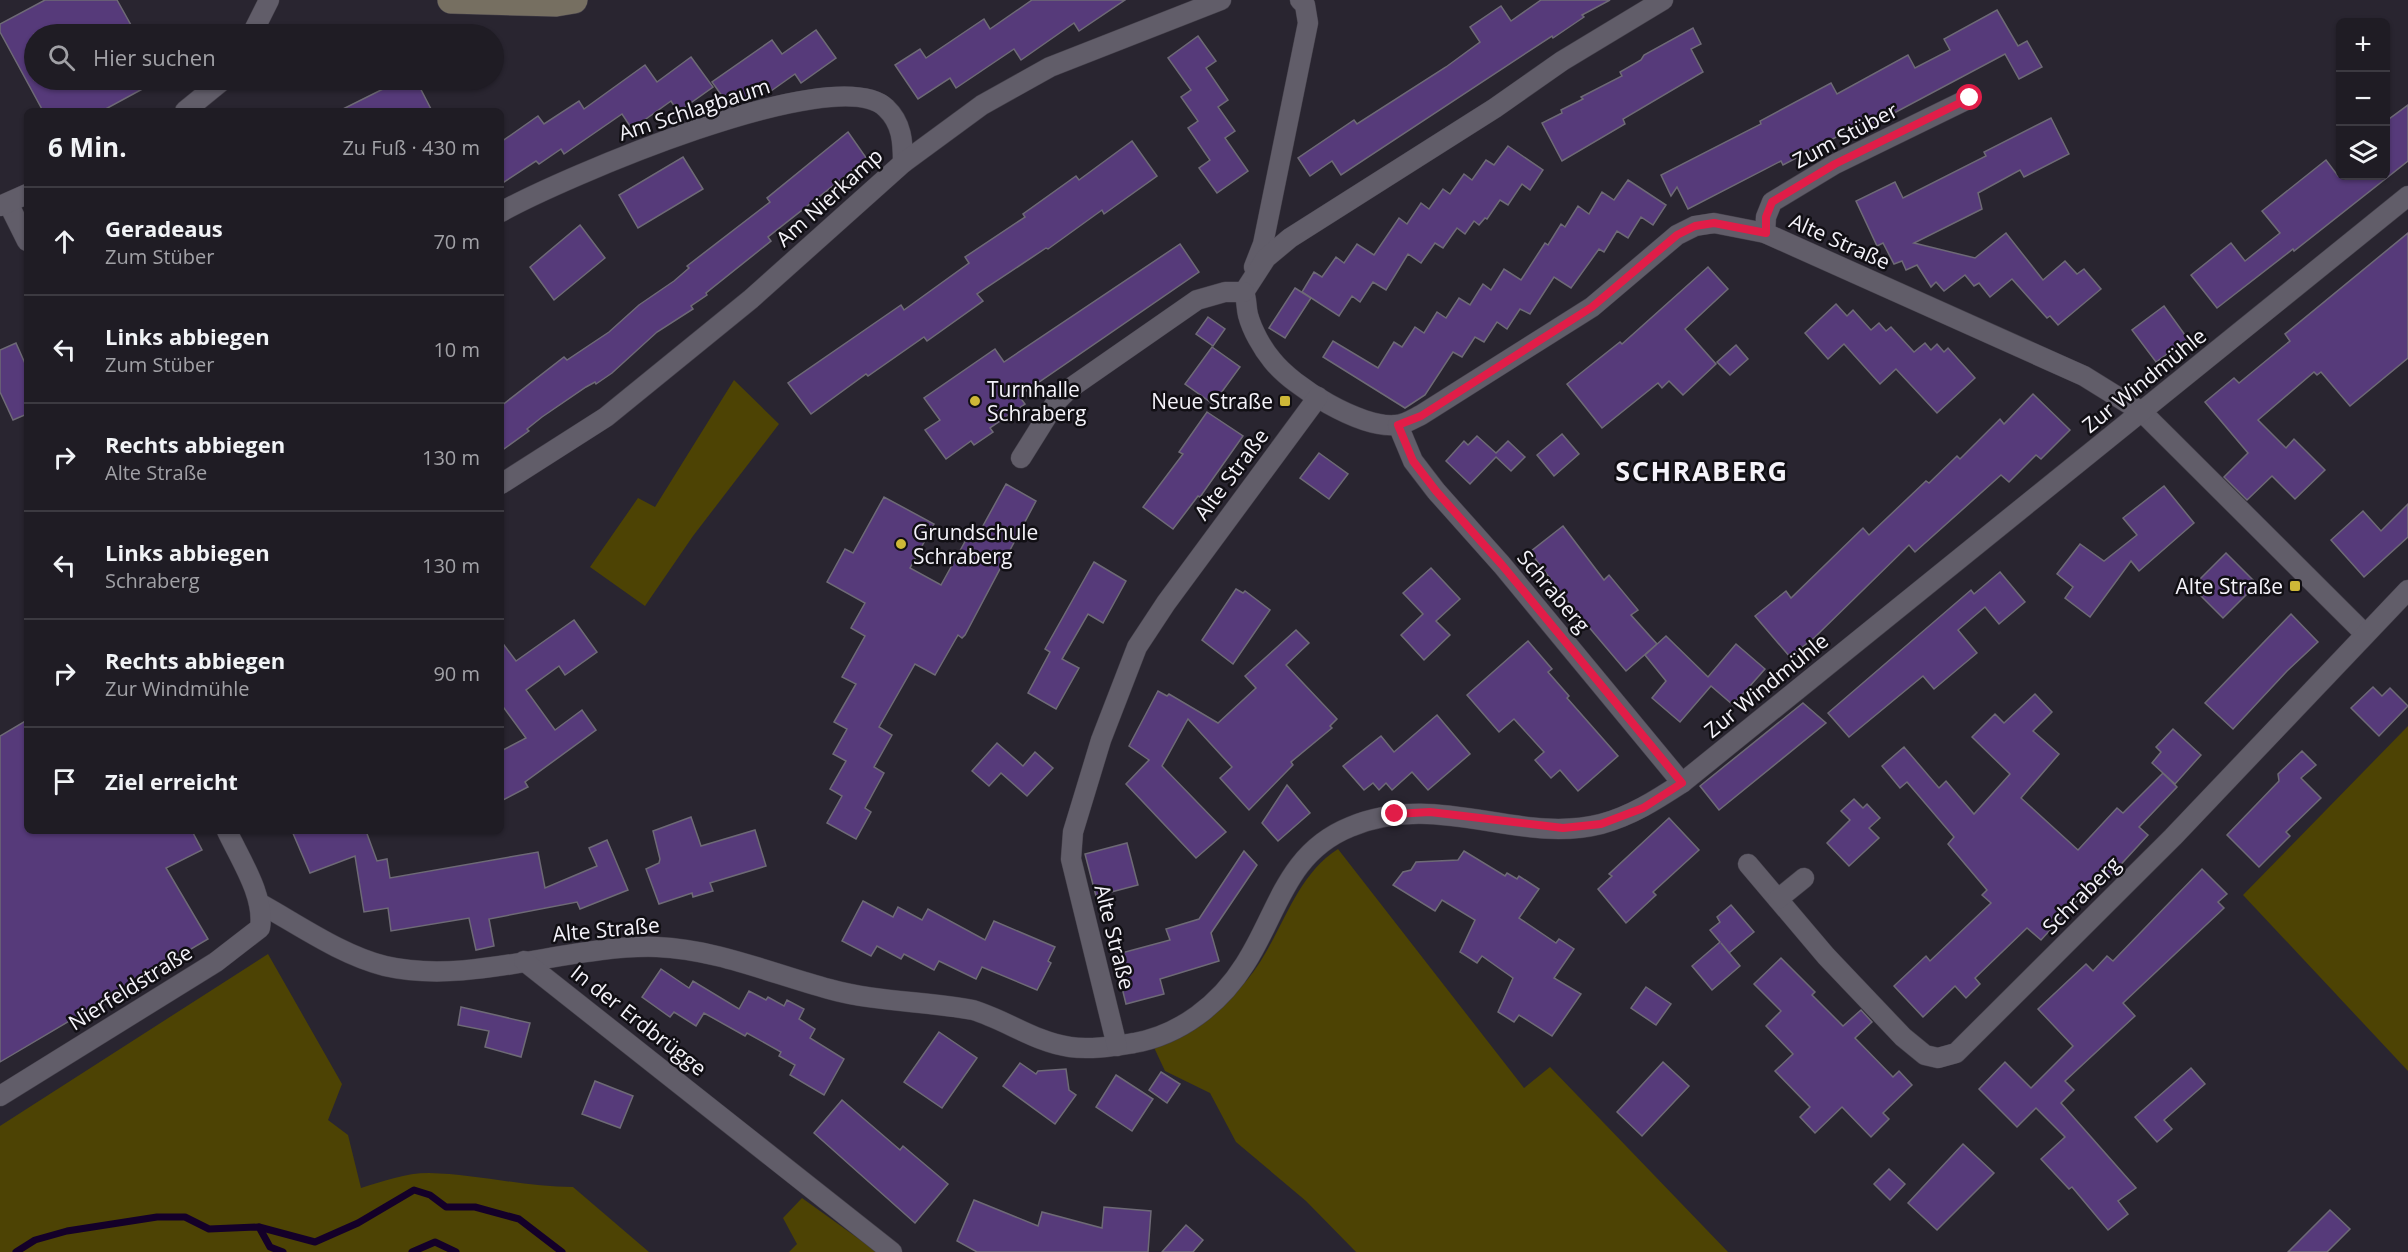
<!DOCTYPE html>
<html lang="de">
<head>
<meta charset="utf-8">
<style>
  :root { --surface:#1f1c24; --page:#2c2931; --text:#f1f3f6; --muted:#a1a1a6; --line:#3c3a41 }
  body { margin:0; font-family:"Open Sans",sans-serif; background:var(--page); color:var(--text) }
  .controls { position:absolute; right:18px; top:18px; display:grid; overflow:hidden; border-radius:9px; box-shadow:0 2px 4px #0004 }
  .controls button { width:54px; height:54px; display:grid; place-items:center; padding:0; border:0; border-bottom:2px solid var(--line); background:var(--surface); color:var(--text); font:30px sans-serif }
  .stop { position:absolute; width:18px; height:18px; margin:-14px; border:4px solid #e11d48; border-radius:50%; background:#fff }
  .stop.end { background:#e11d48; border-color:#fff; box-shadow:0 2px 6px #0008 }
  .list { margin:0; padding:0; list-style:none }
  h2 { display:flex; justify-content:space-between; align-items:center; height:78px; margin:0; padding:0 24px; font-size:26px }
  h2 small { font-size:20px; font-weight:400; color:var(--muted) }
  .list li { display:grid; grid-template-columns:39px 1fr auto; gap:18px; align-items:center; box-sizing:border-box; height:108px; padding:0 24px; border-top:2px solid var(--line) }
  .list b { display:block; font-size:22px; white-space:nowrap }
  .list p { margin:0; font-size:20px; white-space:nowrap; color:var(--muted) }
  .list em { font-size:20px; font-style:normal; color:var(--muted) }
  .icon { flex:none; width:33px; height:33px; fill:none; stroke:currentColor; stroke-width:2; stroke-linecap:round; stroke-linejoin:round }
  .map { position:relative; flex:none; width:2408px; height:1252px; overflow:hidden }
  .search { position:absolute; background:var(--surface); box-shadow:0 2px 4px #0004; left:24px; top:24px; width:480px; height:66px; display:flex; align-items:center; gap:15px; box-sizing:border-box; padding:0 21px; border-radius:33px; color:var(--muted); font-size:22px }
  .panel { position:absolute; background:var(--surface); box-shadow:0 2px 4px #0004; left:24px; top:108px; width:480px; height:726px; border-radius:9px }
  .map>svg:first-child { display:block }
  .green { fill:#4d4304 }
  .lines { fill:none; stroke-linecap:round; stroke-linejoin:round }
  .stream { stroke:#140029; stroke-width:7 }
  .building { fill:#563a7a; stroke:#6e6a76; stroke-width:1.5 }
  .minor-casing { stroke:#44404a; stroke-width:21 }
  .secondary-casing { stroke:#44404a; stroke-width:28 }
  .minor { stroke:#615d69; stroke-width:20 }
  .secondary { stroke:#766f61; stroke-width:27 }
  .route { stroke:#e11d48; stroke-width:8 }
  .poi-dot { fill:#ceb837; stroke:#110f14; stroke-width:2 }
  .labels { text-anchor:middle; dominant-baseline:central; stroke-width:5; stroke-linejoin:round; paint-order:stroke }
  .street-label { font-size:21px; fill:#f5f3fa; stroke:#110f14 }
  .poi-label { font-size:21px; fill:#f5f3fa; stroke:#110f14; text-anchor:start }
  .district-label { font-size:27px; font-weight:bold; letter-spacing:1.5px; fill:#f5f3fa; stroke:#110f14 }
</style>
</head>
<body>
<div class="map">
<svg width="2408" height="1252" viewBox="0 0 2408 1252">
  <rect width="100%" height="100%" fill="#292530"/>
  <!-- green -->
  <g class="green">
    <polygon points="734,380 779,424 693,536 645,606 590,567 638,498 655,507"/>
    <polygon points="2408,726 2408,1071 2243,895"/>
    <path d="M1338,849l186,239 26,-21 178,185h-372l-50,-51 -70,-59 -26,-49 -45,-22 -14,-30c36,-18 70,-31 96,-61 34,-40 45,-102 91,-131z"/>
    <path d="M268,954l74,130 -14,36 20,15 13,53c23,-7 44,-15 68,-15 48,1 96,14 144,14l76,65h-649v-126z"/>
    <polygon points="802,1198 877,1252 789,1252 797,1244 783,1218"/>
  </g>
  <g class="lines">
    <!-- stream -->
    <g class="stream">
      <polyline points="259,1227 315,1242 358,1223 414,1190 430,1195 446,1207 475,1207 519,1219 562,1252"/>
      <polyline points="16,1252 35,1240 67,1231 157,1217 185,1217 209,1229 259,1227 270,1247 283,1252"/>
      <polyline points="412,1252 435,1242 456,1252"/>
    </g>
  </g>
  <!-- building -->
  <g class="building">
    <polygon points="45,0 117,0 136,34 34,34 34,80 159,80 102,111 43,111 0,32 0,24"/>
    <polygon points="1032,0 1125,0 1079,31 1074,23 1021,60 1014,49 956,88 950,78 918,99 895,65 920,49 926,58 984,19 990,29"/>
    <polygon points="1541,0 1610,0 1582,15 1584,17 1553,38 1552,36 1341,175 1332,161 1310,176 1298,158 1354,120 1357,124 1446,67 1480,42 1470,27 1501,6 1511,21"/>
    <polygon points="1997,10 2018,46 2027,41 2042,67 2019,79 2005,54 1866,128 1863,123 1783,165 1781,161 1688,209 1677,187 1671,196 1661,175 1761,124 1760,121 1831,83 1837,94 1908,55 1915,68 1950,50 1944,39"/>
    <polygon points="1693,28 1701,44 1691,49 1703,72 1623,119 1625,124 1562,161 1542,123 1562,113 1561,110 1583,99 1581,97 1622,76 1620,72 1641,60 1644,55"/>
    <polygon points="816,30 836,58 801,83 795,74 771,91 768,85 730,107 712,82 772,40 782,54"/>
    <polygon points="1198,36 1216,61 1206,68 1228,100 1218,107 1235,131 1225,138 1248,171 1217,193 1199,168 1210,160 1188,128 1198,121 1181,97 1191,90 1168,58"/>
    <polygon points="691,57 713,87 678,112 671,101 632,129 622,114 564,154 561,149 539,164 536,161 501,184 501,142 538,116 544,124 579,101 584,109 645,65 657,82"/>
    <polygon points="401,80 416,80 432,111 339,111"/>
    <polygon points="2408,105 2408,161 2294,251 2293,249 2217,308 2191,275 2231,243 2245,261 2280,233 2262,211 2326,160 2338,176 2385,176 2385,122"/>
    <polygon points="2051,118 2069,154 2024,177 2020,170 1978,193 1982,209 1914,243 1975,258 2006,233 2043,280 2065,261 2077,274 2084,269 2101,289 2058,325 2050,316 2047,318 2012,279 1990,297 1979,283 1974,286 1965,275 1944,291 1936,282 1931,287 1917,265 1906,270 1902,261 1894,264 1883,243 1877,246 1856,201 1895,182 1903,198 1986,156 1984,152"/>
    <polygon points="848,132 867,159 768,237 771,241 706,293 707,295 691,306 693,309 657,332 612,373 596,384 595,382 586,387 542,417 527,429 529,431 501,451 501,406 564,357 567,360 609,332 639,305 674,281 689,268 687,266 770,202 767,198"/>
    <polygon points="1132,141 1157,176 1104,214 1102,210 1048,249 1046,248 977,294 983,301 927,341 924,337 868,376 866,374 811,414 788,383 901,305 904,310 969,263 965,257 1025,217 1023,214 1076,176 1079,180"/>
    <polygon points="1508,146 1543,170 1530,190 1522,184 1508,205 1500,200 1487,219 1485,218 1479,225 1474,221 1465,234 1457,228 1443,248 1435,243 1421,263 1408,254 1386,290 1373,282 1360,302 1352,296 1339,316 1302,292 1314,272 1322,277 1336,257 1344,263 1357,244 1374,255 1399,218 1407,224 1421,203 1429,209 1443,189 1450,194 1464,174 1472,180 1486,160 1494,165"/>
    <polygon points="683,157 703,189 638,228 619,195"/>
    <polygon points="1628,180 1666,205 1653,225 1641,217 1628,238 1617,231 1604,252 1599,249 1571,288 1554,277 1530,314 1520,309 1507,329 1497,322 1484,342 1475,337 1462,357 1453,352 1425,395 1405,408 1323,357 1333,341 1378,368 1394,342 1402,347 1415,327 1424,333 1437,312 1446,318 1459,298 1470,305 1483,284 1491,290 1504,269 1521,280 1545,243 1548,245 1561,224 1565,227 1578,206 1589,214 1602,192 1614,200"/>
    <polygon points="580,225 605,258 554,300 530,267"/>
    <polygon points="2408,233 2408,358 2350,406 2321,372 2317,375 2314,372 2258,420 2286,448 2294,439 2325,470 2295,499 2272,476 2247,500 2224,477 2248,453 2205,402 2234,378 2239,383 2290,341 2285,334"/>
    <polygon points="1180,244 1199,272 1019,396 1025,404 990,428 993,432 974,445 971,441 946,459 925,430 940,420 924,398 995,349 1004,362"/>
    <polygon points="1708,267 1728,289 1685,329 1716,364 1683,395 1669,381 1662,388 1658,383 1602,428 1567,384 1620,342 1622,344"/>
    <polygon points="1295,288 1311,298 1285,338 1269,328"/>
    <polygon points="1836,304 1847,316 1853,310 1871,330 1879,323 1886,331 1891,327 1914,352 1925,343 1931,350 1937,344 1944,352 1948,348 1975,378 1937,413 1896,369 1880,384 1844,344 1828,359 1805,333"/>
    <polygon points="2164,306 2188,339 2156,362 2132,330"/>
    <polygon points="1208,317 1225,329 1213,346 1196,334"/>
    <polygon points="16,343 27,368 27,414 13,420 0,392 0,350"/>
    <polygon points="1736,345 1748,359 1730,375 1717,362"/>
    <polygon points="1212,347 1240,367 1213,404 1185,384"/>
    <polygon points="2033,394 2070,430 2041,459 2036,455 2009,482 2001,475 1915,552 1909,545 1815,637 1790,657 1755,616 1786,591 1791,598 1863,528 1869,535 1926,481 1929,483 1957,456 1960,459 2000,419 2004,424"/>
    <polygon points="1207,412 1243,436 1200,497 1198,496 1173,529 1143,507 1183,454 1179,452"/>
    <polygon points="1562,434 1579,454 1554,476 1537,455"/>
    <polygon points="1477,436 1496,453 1508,441 1525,457 1511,471 1496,457 1470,484 1446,461 1464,441 1468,445"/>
    <polygon points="1319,453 1348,474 1329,499 1300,478"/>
    <polygon points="1006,484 1036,501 965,635 962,638 958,635 935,675 915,664 879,727 892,735 874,767 884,773 865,808 871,812 856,839 827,823 842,796 830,789 846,761 833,754 847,729 834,722 856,684 842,677 865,636 851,628 865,603 827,582 845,549 853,553 884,497 934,524 910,568 941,585 967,538 974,542"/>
    <polygon points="2164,486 2194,523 2139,571 2131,561 2090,617 2065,598 2073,587 2057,574 2080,544 2104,561 2137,535 2123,518"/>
    <polygon points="2408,504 2408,537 2364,577 2331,540 2363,511 2381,531"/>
    <polygon points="1563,526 1604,580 1609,575 1638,610 1631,615 1657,644 1626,671 1571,606 1530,552"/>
    <polygon points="2226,553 2257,584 2223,618 2192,587"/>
    <polygon points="1094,562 1126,581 1103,623 1088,614 1062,659 1079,668 1056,709 1028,693 1050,652 1045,649"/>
    <polygon points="1431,568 1460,599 1436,621 1450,635 1424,660 1401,635 1423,614 1403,593"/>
    <polygon points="2000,572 2025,602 1999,624 1985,607 1958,630 1977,653 1934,689 1923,676 1849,737 1828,713 1971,590 1974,594"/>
    <polygon points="1236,589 1243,593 1245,591 1270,610 1233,664 1202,640"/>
    <polygon points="2291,614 2318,642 2287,671 2233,729 2205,703"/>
    <polygon points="574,620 597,652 565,675 559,666 526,690 555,730 582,710 596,730 525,782 528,787 501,801 501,751 526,738 501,704 501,641 516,661"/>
    <polygon points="1296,630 1309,643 1286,665 1337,719 1330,726 1332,728 1291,762 1293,765 1249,810 1220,778 1232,767 1188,719 1162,766 1226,832 1196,858 1126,784 1149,760 1129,746 1158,691 1167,696 1169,694 1218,723 1256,688 1245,676"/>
    <polygon points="1666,636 1708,677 1736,644 1765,669 1733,705 1711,686 1680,722 1652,698 1666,681 1645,655"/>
    <polygon points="1528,641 1552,669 1548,672 1569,696 1567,698 1618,756 1578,791 1560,770 1551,778 1535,760 1544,752 1514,719 1499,732 1467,695"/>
    <polygon points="2373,687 2382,696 2390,688 2408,706 2379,736 2351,708"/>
    <polygon points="2035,694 2052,712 2033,731 2059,754 2021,798 2078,850 2117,808 2123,813 2163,773 2177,787 2139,827 2148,835 2089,899 2083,894 2041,940 2027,928 1975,978 1980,984 1966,998 1955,986 1923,1017 1894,986 1926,956 1930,961 1991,903 1982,895 1987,890 1948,844 1954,837 1907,782 1900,788 1882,766 1904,747 1939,788 1946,781 1974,814 2010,774 1972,737 1995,714 2004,723"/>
    <polygon points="1803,703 1826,723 1719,810 1700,786"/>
    <polygon points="1437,715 1470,754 1428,790 1412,772 1392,790 1386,783 1379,790 1373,783 1364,790 1343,766 1381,736 1394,752"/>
    <polygon points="27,720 27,831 192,831 202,850 166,868 208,939 0,1062 0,736"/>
    <polygon points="2173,729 2201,755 2175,784 2152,763 2161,752 2156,747"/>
    <polygon points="997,743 1023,766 1035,752 1053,768 1027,796 1001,773 989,786 972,771"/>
    <polygon points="2302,751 2316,765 2301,778 2321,798 2286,832 2290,836 2259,867 2227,835 2279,781 2278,774"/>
    <polygon points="1287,785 1310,813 1278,841 1262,823"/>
    <polygon points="1854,799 1863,808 1867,804 1880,818 1869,828 1879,838 1849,866 1827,843 1850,820 1841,811"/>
    <polygon points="691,817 701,846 755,830 766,866 710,883 713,891 693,897 692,893 659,904 646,869 659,863 660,859 653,831"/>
    <polygon points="1669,818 1699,850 1653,892 1656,895 1626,923 1598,889 1612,876 1609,874"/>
    <polygon points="292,831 366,831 377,861 387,859 390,878 538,852 545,888 597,866 589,848 607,840 628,890 580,909 577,902 489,919 494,946 476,950 469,918 391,931 388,908 364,912 355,856 310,873"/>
    <polygon points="1127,843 1138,885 1096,896 1085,854"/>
    <polygon points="1244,851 1257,865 1211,933 1219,961 1160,979 1164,994 1126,1004 1114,955 1170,940 1166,929 1199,919"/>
    <polygon points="1464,851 1505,876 1507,873 1517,879 1519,876 1539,889 1519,918 1556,943 1559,939 1574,949 1554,978 1581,994 1552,1036 1519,1015 1514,1022 1498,1012 1513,978 1482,956 1477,963 1460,952 1475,920 1442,900 1435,911 1393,885 1403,872 1411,870 1416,862 1458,860"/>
    <polygon points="2202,869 2227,894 2218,902 2224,908 2123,1003 2135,1016 2065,1081 2074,1090 2061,1103 2136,1188 2118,1201 2128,1214 2108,1230 2072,1187 2069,1189 2041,1159 2065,1137 2036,1108 2017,1127 1979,1089 2005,1062 2031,1088 2073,1046 2038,1009 2086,964 2093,971 2107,956 2113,961"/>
    <polygon points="863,901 893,917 898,907 922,920 928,909 985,940 994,921 1055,947 1048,961 1051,963 1037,990 982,967 976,979 939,961 934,970 904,954 901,959 877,946 871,956 842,941"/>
    <polygon points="1731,905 1754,932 1729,953 1721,943 1740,966 1712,990 1692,966 1720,942 1710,930 1720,922 1717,917"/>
    <polygon points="1781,958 1815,992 1812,995 1843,1026 1861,1010 1872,1022 1855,1038 1893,1077 1899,1071 1912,1085 1883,1113 1889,1119 1871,1137 1842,1107 1815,1133 1800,1117 1810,1107 1775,1071 1793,1054 1766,1026 1781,1011 1754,984"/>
    <polygon points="661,969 689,988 693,981 739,1009 749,991 766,1000 768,997 784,1006 787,1000 804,1009 799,1019 815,1029 810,1038 844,1059 824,1095 790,1075 795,1065 779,1056 781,1052 747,1033 745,1036 704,1013 696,1026 674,1012 670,1017 642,997"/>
    <polygon points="1646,987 1671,1004 1656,1025 1631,1008"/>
    <polygon points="461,1007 530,1023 521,1057 485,1047 489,1031 458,1025"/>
    <polygon points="939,1032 977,1058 942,1108 904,1082"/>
    <polygon points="1663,1062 1689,1086 1642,1136 1617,1112"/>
    <polygon points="1020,1063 1036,1074 1038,1071 1066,1069 1069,1090 1076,1095 1055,1124 1003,1086"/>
    <polygon points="2191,1068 2205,1084 2164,1120 2172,1129 2157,1142 2135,1117"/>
    <polygon points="1161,1072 1180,1084 1167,1103 1149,1090"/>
    <polygon points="1116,1075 1153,1099 1132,1131 1096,1107"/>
    <polygon points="595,1081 633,1096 620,1128 582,1114"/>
    <polygon points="842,1100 900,1150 903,1146 948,1184 915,1223 814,1133"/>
    <polygon points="1963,1144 1994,1173 1937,1230 1908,1203"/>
    <polygon points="1889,1169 1905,1184 1890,1200 1874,1184"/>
    <polygon points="974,1200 1038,1226 1042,1212 1102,1228 1104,1207 1151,1211 1148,1252 977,1252 957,1241"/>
    <polygon points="2330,1210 2350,1229 2327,1252 2288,1252"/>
    <polygon points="1186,1225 1203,1240 1193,1252 1162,1252"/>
  </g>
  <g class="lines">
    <!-- minor casing -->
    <g class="minor-casing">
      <g id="minor">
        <polyline points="252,34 269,0"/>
        <polyline points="185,111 223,80"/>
        <polyline points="8,203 27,241"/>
        <polyline points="0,206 27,194"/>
        <path d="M501,212c57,-32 335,-153 385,-104 16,15 17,34 17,55"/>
        <polyline points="1765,233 1766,217 1772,202 1835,164 1970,98"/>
        <polyline points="1254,267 1263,244 1308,23 1305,5 1300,0"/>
        <path d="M1244,292c3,8 2,15 4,23 4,15 14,33 24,45 21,27 88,68 123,65 9,0 18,-6 26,-10l171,-108 85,-72 18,-9 19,-3 51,10 319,143 58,36 223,222"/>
        <polyline points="1244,292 1266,258 1290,238 1495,108 1562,61 1663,0"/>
        <polyline points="1398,425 1413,461 1436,491 1502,565 1682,783"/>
        <polyline points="1021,458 1056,402 1069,389 1197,300 1225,292 1244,292"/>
        <polyline points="501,484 606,417 751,299 903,163 982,105 1050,67 1221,0"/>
        <polyline points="1748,864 1826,956 1903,1037 1925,1055 1938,1058 1956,1053 2173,837 2408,590"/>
        <polyline points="1778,899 1804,878"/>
        <path d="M259,903c40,22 82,52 126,63 86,20 185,-22 272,-19 58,2 116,27 172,42 46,13 97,12 144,21 33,10 62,32 97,37 20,3 44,-1 64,-4 46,-8 86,-39 111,-79 33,-51 41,-111 105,-137 88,-37 168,18 251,-3 30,-8 55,-24 81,-41l726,-587"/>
        <polyline points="524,961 892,1252"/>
        <polyline points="1117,1046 1071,859 1073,832 1101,740 1137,647 1166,603 1318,397"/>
        <path d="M0,1096l216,-134 44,-34c5,-32 -20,-69 -33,-97"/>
      </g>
    </g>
    <!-- secondary casing -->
    <g class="secondary-casing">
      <polyline id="secondary" points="451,0 556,3 574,0"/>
    </g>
    <!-- minor -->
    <use href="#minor" class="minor"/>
    <!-- secondary -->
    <use href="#secondary" class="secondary"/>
  </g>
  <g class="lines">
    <!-- route -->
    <polyline class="route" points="1395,814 1430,812 1563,828 1601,824 1643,808 1682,783 1502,565 1436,491 1413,461 1398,425 1421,416 1592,307 1677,235 1695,226 1714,223 1766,233 1766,217 1772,202 1835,164 1970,98"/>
  </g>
  <!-- markers -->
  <g class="poi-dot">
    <circle cx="975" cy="401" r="6"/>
    <rect x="1279" y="395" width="12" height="12" rx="3"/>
    <circle cx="901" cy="544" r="6"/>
    <rect x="2289" y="580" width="12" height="12" rx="3"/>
  </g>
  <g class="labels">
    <!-- street labels -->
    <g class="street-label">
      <text transform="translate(694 109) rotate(-18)">Am Schlagbaum</text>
      <text transform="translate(1845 135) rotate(-28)">Zum Stüber</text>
      <text transform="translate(829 197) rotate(-42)">Am Nierkamp</text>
      <text transform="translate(1840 241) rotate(24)">Alte Straße</text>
      <text transform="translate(2144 380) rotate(-39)">Zur Windmühle</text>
      <text transform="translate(1231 474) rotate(-53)">Alte Straße</text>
      <text transform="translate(1554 591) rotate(50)">Schraberg</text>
      <text transform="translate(1766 685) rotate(-39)">Zur Windmühle</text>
      <text transform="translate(2081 895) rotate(-45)">Schraberg</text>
      <text transform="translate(606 929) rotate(-5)">Alte Straße</text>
      <text transform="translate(1115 937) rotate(76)">Alte Straße</text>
      <text transform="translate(130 987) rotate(-32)">Nierfeldstraße</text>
      <text transform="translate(639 1020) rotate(38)">In der Erdbrügge</text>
    </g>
    <!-- poi labels -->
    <g class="poi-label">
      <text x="987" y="389">Turnhalle<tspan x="987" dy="24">Schraberg</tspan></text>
      <text x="1273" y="401" text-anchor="end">Neue Straße</text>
      <text x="913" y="532">Grundschule<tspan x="913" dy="24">Schraberg</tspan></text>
      <text x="2283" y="586" text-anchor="end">Alte Straße</text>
    </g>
    <!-- district labels -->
    <g class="district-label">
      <text x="1702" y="470">SCHRABERG</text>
    </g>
  </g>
</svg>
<div class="controls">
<button>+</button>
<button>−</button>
<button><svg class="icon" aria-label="layers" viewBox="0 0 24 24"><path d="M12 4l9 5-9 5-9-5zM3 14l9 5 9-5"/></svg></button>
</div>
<div class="stop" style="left:1970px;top:98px"></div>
<div class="stop end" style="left:1395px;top:814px"></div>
<div class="search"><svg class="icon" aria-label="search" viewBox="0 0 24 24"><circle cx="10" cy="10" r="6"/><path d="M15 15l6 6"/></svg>Hier suchen</div>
<section class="panel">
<h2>6 Min.<small>Zu Fuß · 430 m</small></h2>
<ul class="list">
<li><svg class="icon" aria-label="ahead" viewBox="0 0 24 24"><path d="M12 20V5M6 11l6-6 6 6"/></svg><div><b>Geradeaus</b><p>Zum Stüber</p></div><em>70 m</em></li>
<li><svg class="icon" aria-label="left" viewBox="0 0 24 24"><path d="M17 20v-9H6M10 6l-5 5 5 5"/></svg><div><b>Links abbiegen</b><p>Zum Stüber</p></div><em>10 m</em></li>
<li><svg class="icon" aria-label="right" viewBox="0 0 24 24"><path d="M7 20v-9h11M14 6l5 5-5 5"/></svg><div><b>Rechts abbiegen</b><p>Alte Straße</p></div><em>130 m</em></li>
<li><svg class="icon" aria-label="left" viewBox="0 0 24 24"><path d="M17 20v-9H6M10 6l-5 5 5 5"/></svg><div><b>Links abbiegen</b><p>Schraberg</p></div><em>130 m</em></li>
<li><svg class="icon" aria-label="right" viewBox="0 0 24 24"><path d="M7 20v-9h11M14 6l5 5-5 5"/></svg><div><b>Rechts abbiegen</b><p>Zur Windmühle</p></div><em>90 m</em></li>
<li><svg class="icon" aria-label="arrive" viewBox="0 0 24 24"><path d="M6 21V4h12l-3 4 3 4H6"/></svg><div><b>Ziel erreicht</b></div></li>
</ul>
</section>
</div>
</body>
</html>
